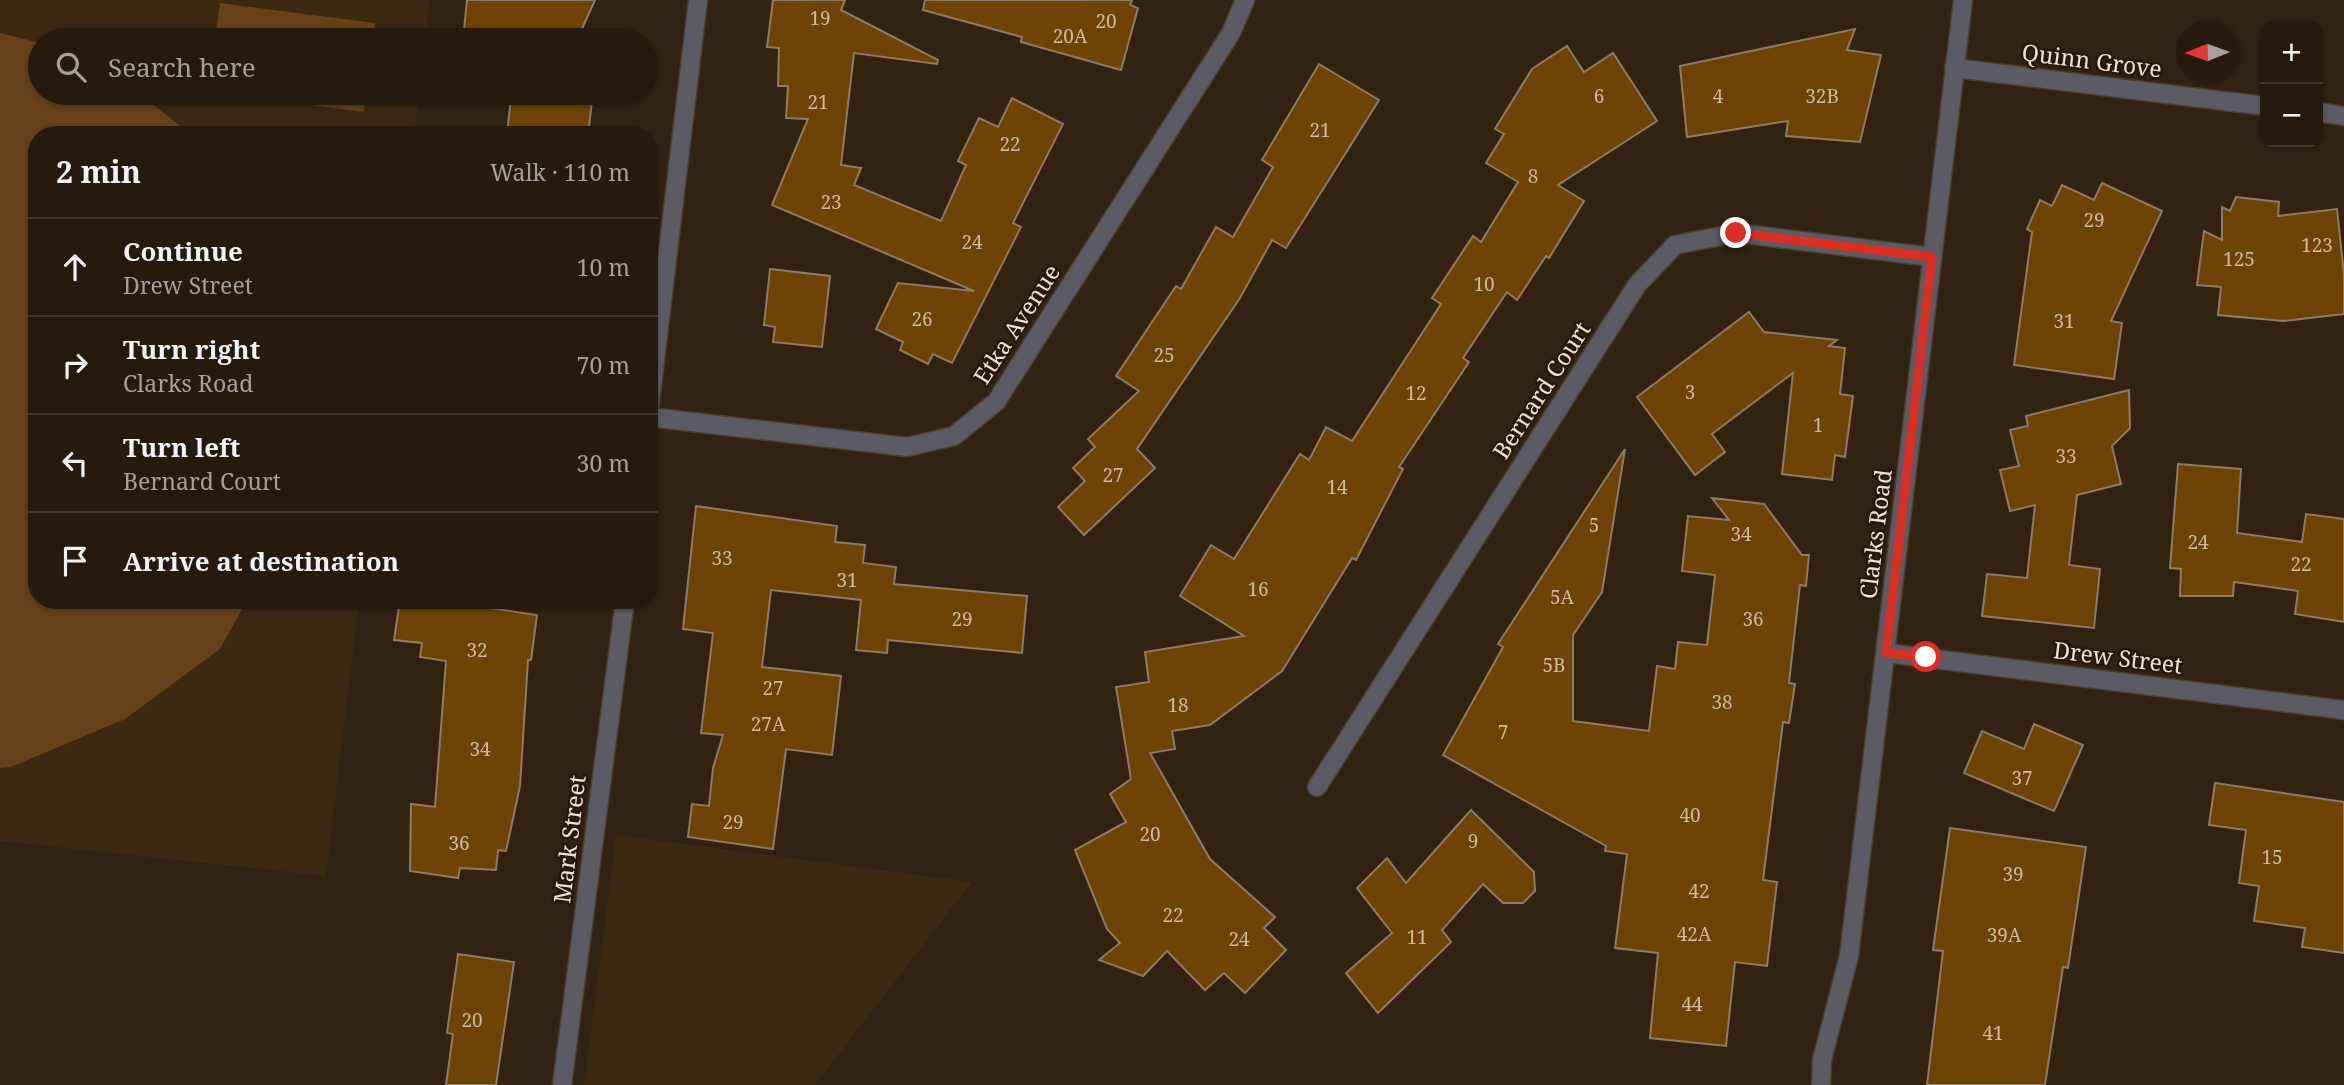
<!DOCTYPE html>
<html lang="en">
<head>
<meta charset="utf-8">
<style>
  :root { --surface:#261a0d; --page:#2e2316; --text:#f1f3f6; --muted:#a4a19d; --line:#42382e }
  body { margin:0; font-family:"Noto Serif",serif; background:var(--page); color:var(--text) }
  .controls { position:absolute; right:21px; top:21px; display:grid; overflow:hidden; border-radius:14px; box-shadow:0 2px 5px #0004 }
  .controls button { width:63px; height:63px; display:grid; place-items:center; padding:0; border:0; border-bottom:2px solid var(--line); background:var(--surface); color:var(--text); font:35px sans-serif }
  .compass { position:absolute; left:2176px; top:21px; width:63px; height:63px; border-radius:50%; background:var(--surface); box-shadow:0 2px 5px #0004; rotate:269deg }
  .stop { position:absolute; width:21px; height:21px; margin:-16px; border:5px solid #d93025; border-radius:50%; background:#fff }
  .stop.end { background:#d93025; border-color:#fff; box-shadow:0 2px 7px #0008 }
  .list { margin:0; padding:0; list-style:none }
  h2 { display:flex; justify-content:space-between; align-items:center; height:91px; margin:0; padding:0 28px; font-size:30px }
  h2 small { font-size:23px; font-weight:400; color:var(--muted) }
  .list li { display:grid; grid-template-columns:46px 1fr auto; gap:21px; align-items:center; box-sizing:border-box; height:98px; padding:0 28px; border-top:2px solid var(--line) }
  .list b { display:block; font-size:26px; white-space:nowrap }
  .list p { margin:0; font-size:23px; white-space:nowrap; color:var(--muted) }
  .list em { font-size:23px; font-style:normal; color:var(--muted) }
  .icon { flex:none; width:38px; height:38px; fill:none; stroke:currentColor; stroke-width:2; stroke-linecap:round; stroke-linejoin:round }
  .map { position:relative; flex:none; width:2344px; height:1085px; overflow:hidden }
  .search { position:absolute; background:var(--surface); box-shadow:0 2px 5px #0004; left:28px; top:28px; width:630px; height:77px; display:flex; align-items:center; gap:18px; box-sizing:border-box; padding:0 24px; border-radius:38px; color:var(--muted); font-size:26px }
  .panel { position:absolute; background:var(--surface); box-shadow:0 2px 5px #0004; left:28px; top:126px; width:630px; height:483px; border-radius:28px }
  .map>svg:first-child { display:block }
  .built { fill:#3d2811 }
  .green { fill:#65421a }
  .building { fill:#6e4202; stroke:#8e7b67; stroke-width:2 }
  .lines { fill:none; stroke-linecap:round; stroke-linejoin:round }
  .street-casing { stroke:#4c3d2d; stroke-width:21 }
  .street { stroke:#5c5a65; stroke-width:18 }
  .route { stroke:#d93025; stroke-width:9 }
  .labels { text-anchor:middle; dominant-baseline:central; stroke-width:5; stroke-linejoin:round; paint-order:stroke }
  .number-label { font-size:19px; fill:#cdbaa2 }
  .street-label { font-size:23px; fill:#ede2d8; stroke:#281807 }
</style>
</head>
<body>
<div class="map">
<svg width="2344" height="1085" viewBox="0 0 2344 1085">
  <rect width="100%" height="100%" fill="#322211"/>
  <!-- built -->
  <g class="built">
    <polygon points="0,0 430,0 425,40 40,40 40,93 419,93 414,135 37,135 37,600 359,600 326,876 0,841"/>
    <polygon points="616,835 972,882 815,1085 584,1085"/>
  </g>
  <!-- green -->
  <g class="green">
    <polygon points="220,3 375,23 373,40 215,40"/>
    <polygon points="0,33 40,43 40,93 132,93 151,103 192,135 37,135 37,600 247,600 220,649 125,719 11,767 0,768"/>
    <polygon points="220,93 366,93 364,112"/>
  </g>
  <!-- building -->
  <g class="building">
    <polygon points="467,0 595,0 581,31 598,33 598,40 463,40"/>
    <polygon points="773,0 845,0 841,10 938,60 937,64 854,53 841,165 861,168 854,185 941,221 966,165 958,161 979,118 998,127 1012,98 1063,124 1013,223 1021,227 952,363 933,354 928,364 900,350 903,342 876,329 898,283 974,291 772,205 808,119 786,118 788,86 778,86 779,48 767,47"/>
    <polygon points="925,0 1132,0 1130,5 1138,8 1121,70 1021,42 1022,37 923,10"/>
    <polygon points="1855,29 1847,50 1881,55 1860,142 1786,136 1788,121 1687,137 1680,66"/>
    <polygon points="1567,46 1584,72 1613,53 1657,121 1558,185 1584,201 1549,258 1546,256 1517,300 1507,292 1463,358 1469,362 1399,467 1403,469 1356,560 1352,558 1282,671 1210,725 1172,731 1175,749 1150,753 1210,859 1275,917 1264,928 1286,950 1245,993 1224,973 1205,990 1167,951 1143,976 1099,960 1120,943 1107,929 1075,850 1126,822 1110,794 1131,779 1116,687 1149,682 1145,652 1244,636 1180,596 1211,545 1234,559 1300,454 1309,460 1326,427 1352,441 1441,304 1432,298 1473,236 1481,242 1518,182 1486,163 1504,134 1495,129 1532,69"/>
    <polygon points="1319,64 1379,100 1286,248 1272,240 1240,298 1137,449 1155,468 1084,535 1058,507 1085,481 1073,468 1095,447 1088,439 1139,391 1116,376 1176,286 1181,289 1216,227 1233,237 1273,167 1262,160"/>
    <polygon points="476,93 593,93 588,135 507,135 511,97"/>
    <polygon points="2102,183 2162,211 2111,321 2122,323 2114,379 2014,365 2032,232 2027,229 2040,200 2052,206 2062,185 2094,200"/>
    <polygon points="2236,197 2279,202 2278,216 2337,209 2344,275 2344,314 2283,321 2218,315 2221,287 2197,285 2204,231 2222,240 2222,207 2230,211"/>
    <polygon points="770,269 830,276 822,347 773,342 775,327 764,325"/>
    <polygon points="1749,312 1764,332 1837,340 1829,346 1845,348 1840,394 1853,396 1845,457 1835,455 1832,480 1782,474 1793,373 1712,434 1725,452 1695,475 1637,397"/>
    <polygon points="2129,390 2130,428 2112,446 2121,484 2077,495 2069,565 2100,569 2094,628 1982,616 1987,574 2027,578 2035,505 2010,511 2000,470 2019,466 2010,430 2028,426 2026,416"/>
    <polygon points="1625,449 1602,592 1573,635 1573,721 1649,731 1657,666 1675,669 1678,642 1707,645 1715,575 1682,571 1688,516 1729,520 1712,498 1764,504 1802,555 1809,555 1806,586 1800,585 1789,683 1795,684 1789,723 1783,722 1763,880 1777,882 1767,966 1735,962 1726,1046 1650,1038 1658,953 1615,948 1627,854 1605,851 1606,846 1443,755 1503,647 1498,644"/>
    <polygon points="2178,464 2241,469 2237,533 2302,542 2306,514 2344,519 2344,622 2295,614 2298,591 2234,582 2233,596 2180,596 2181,569 2170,568"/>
    <polygon points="696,506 837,526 835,542 865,545 863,563 896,567 894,584 1027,596 1022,653 888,640 887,653 856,650 861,600 771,590 762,667 841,676 832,755 786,749 773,849 688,837 692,804 709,806 713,768 723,735 701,733 713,633 683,629"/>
    <polygon points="400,600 437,600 537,615 531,660 528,660 520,786 506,851 498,850 496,870 460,868 458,878 410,871 411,804 435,807 446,661 420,657 422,643 394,640"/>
    <polygon points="2034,724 2083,745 2054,811 1964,773 1982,731 2024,749"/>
    <polygon points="2215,783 2344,802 2344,953 2302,947 2305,928 2254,921 2259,886 2239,883 2246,830 2209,825"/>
    <polygon points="1471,810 1534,872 1535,891 1523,903 1503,903 1483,884 1442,930 1451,942 1378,1013 1346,973 1392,933 1357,888 1387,858 1406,883"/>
    <polygon points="1950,828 2086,847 2068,968 2063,967 2045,1085 1927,1085 1943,951 1933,950"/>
    <polygon points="458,954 514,962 496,1085 446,1085 453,1034 447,1033"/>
  </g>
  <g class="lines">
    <!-- street casing -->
    <g class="street-casing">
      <g id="street">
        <polyline points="1954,68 2265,106"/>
        <polyline points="2318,112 2344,116"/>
        <polyline points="649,410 698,0"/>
        <polyline points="649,417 907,447 954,436 996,402 1231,33 1245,0"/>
        <polyline points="1886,653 2344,710"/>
        <polyline points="1317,787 1637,285 1675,245 1736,233 1932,257"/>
        <polyline points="562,1085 625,600"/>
        <polyline points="1821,1085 1822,1060 1849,956 1963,0"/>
      </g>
    </g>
    <!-- street -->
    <use href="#street" class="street"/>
  </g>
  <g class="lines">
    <!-- route -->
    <polyline class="route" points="1736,233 1932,257 1886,653 1926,657"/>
  </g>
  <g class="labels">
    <!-- number labels -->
    <g class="number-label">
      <text x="820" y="18">19</text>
      <text x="1106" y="21">20</text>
      <text x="1070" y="36">20A</text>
      <text x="1599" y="96">6</text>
      <text x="1718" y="96">4</text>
      <text x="1822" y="96">32B</text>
      <text x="818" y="102">21</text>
      <text x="1320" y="130">21</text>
      <text x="1010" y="144">22</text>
      <text x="1533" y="176">8</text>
      <text x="831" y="202">23</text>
      <text x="2094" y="220">29</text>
      <text x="972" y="242">24</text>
      <text x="2317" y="245">123</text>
      <text x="2239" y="259">125</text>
      <text x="1484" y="284">10</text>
      <text x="922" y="319">26</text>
      <text x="2064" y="321">31</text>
      <text x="1164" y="355">25</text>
      <text x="1690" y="392">3</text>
      <text x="1416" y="393">12</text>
      <text x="1818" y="425">1</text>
      <text x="2066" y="456">33</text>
      <text x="1113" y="475">27</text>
      <text x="1337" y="487">14</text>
      <text x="1594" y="525">5</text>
      <text x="1741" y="534">34</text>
      <text x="2198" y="542">24</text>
      <text x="722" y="558">33</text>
      <text x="2301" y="564">22</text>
      <text x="847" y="580">31</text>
      <text x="1258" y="589">16</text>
      <text x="1562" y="597">5A</text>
      <text x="962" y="619">29</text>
      <text x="1753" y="619">36</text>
      <text x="477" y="650">32</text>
      <text x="1554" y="665">5B</text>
      <text x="773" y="688">27</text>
      <text x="1722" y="702">38</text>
      <text x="1178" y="705">18</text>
      <text x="768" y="724">27A</text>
      <text x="1503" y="732">7</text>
      <text x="480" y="749">34</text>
      <text x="2022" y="778">37</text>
      <text x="1690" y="815">40</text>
      <text x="733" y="822">29</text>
      <text x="1150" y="834">20</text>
      <text x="1473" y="841">9</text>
      <text x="459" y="843">36</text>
      <text x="2272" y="857">15</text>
      <text x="2013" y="874">39</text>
      <text x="1699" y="891">42</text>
      <text x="1173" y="915">22</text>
      <text x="1694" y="934">42A</text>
      <text x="2004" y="935">39A</text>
      <text x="1417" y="937">11</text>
      <text x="1239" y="939">24</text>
      <text x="1692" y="1004">44</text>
      <text x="472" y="1020">20</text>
      <text x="1993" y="1033">41</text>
    </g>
    <!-- street labels -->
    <g class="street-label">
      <text transform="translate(2092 60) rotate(7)">Quinn Grove</text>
      <text transform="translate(1016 324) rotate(-57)">Etka Avenue</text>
      <text transform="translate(1541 390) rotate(-57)">Bernard Court</text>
      <text transform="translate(1875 534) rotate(-83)">Clarks Road</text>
      <text transform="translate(2118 657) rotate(7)">Drew Street</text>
      <text transform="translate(569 839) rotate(-83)">Mark Street</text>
    </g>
  </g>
</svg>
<div class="controls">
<button>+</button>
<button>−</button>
</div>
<svg class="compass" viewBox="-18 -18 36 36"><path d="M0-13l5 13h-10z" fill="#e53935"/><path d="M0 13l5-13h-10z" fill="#a4a19d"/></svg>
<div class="stop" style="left:1926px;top:657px"></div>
<div class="stop end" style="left:1736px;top:233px"></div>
<div class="search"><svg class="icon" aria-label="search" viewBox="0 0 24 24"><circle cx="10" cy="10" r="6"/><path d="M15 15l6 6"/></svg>Search here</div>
<section class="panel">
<h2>2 min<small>Walk · 110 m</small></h2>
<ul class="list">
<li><svg class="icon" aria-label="ahead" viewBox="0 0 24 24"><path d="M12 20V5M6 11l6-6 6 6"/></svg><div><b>Continue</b><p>Drew Street</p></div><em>10 m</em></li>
<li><svg class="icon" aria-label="right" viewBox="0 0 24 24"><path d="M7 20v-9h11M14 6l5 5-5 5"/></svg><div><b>Turn right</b><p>Clarks Road</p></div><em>70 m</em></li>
<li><svg class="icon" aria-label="left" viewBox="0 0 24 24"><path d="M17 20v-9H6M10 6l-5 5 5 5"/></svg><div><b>Turn left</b><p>Bernard Court</p></div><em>30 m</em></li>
<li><svg class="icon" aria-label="arrive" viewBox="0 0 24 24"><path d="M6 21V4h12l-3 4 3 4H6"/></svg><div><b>Arrive at destination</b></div></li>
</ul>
</section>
</div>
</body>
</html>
